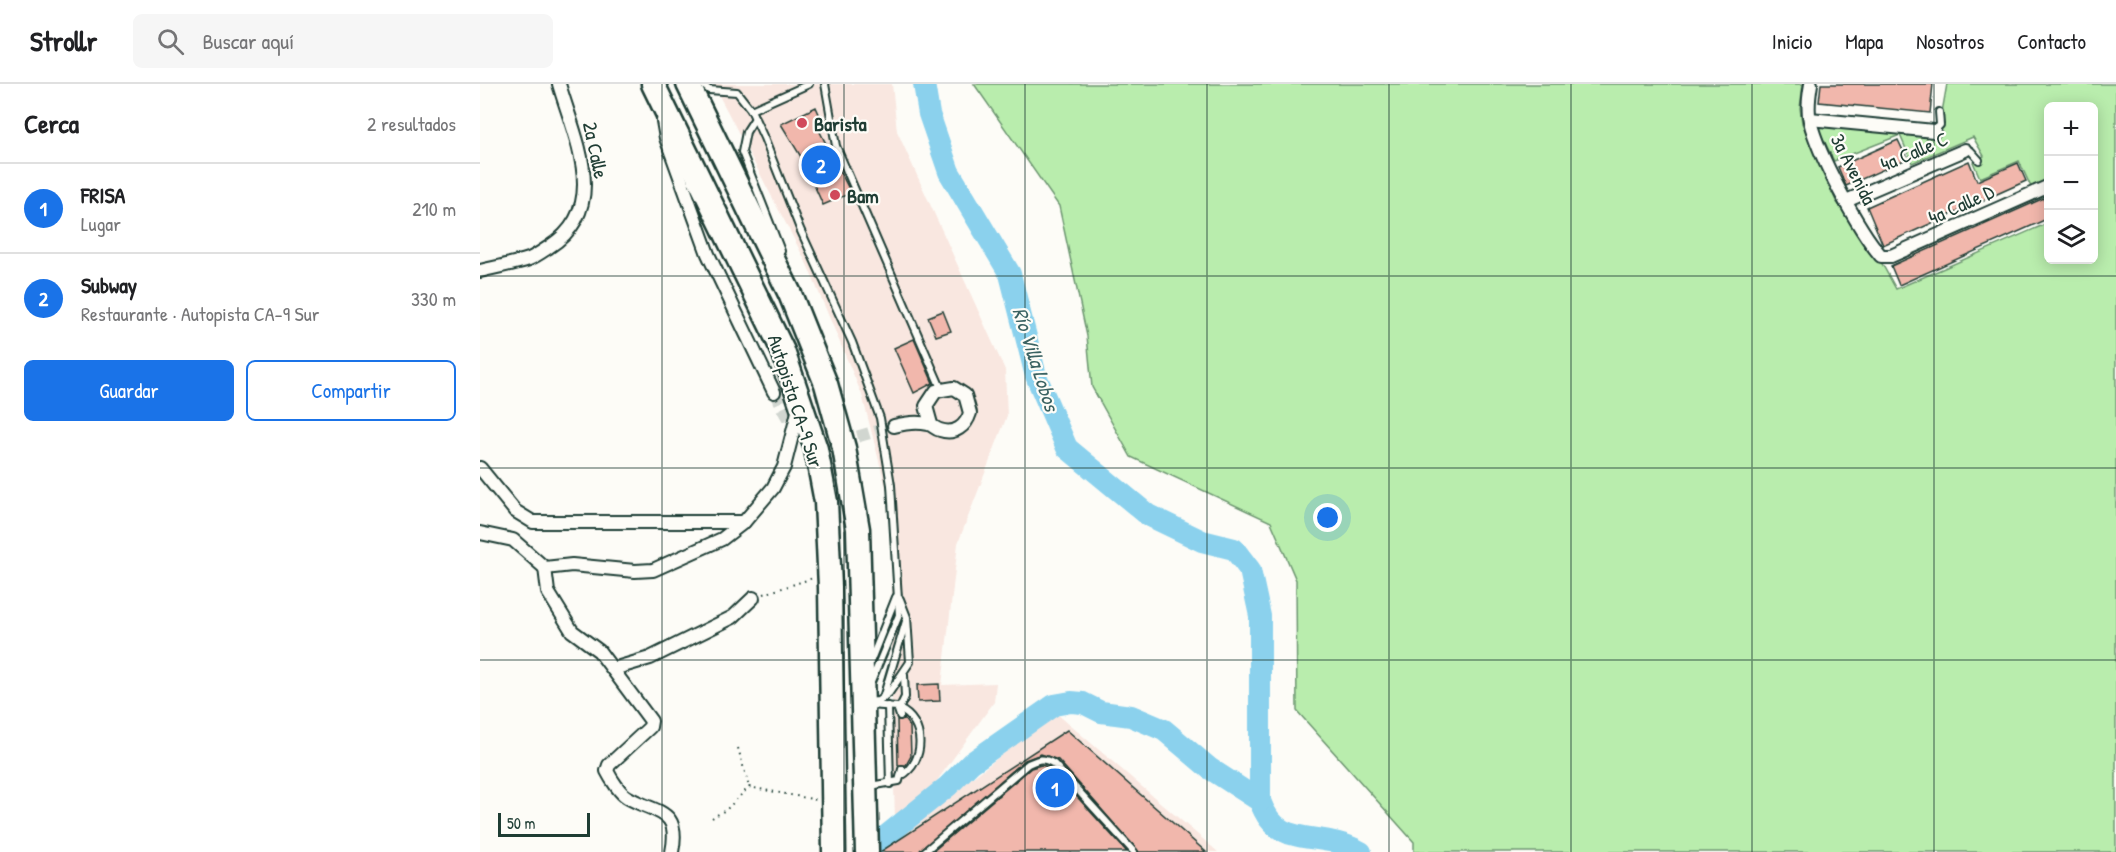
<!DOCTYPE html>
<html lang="es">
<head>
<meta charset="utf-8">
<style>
  :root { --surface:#fff; --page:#f6f6f6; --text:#202124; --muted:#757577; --line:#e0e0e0; --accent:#1a73e8 }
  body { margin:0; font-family:"Patrick Hand",sans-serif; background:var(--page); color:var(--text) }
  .controls { position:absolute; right:18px; top:18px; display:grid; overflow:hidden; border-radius:9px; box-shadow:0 3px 15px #0003 }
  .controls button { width:54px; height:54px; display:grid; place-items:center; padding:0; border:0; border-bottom:2px solid var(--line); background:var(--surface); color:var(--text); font:30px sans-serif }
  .scale { position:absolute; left:18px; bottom:15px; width:92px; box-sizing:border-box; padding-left:6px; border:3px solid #1f3d34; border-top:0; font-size:16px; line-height:21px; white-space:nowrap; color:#1f3d34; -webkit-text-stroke:4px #fdfcf7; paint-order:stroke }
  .you { position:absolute; left:848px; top:434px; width:21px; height:21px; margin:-15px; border:4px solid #fff; border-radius:50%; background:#1a73e8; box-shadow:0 0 0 9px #1a73e833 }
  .badge { display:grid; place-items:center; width:39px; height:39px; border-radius:50%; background:var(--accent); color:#fff; font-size:20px; font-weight:700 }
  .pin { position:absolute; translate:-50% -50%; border:3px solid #fff; box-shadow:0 2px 6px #0006 }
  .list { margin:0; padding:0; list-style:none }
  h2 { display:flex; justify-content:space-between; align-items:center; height:78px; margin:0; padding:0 24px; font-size:26px }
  h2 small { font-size:20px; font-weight:400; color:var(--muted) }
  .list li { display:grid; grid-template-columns:39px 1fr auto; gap:18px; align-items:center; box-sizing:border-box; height:90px; padding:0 24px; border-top:2px solid var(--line) }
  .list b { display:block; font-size:22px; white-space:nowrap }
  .list p { margin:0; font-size:20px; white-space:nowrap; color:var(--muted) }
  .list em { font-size:20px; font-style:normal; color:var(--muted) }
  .actions { display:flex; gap:12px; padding:18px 24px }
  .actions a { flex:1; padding:14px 0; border:2px solid var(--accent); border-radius:9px; text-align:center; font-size:21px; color:var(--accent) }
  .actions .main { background:var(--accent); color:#fff }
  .icon { flex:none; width:33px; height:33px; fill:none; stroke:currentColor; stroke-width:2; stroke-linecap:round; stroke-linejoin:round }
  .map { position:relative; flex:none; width:1636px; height:768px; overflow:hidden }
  header { display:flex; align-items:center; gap:36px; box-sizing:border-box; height:84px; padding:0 30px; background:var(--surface); border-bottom:2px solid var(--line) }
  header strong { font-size:28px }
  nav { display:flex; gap:33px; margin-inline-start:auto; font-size:21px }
  .search { width:420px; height:54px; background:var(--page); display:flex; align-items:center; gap:15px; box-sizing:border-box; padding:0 21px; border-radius:9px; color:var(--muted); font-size:22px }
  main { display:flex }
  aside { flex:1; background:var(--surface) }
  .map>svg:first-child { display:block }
  .built { fill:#f9e7e0 }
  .green { fill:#b9edad; stroke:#6c9570; stroke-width:1.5 }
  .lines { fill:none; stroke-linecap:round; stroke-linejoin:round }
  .river { stroke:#8bd1ed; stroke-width:22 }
  .building { fill:#f1b7ac; stroke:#1f3d34; stroke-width:1.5 }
  .street-tunnel { stroke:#d1d6d0; stroke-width:12; stroke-dasharray:12 6; stroke-linecap:butt }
  .lane-casing { stroke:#1f3d34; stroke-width:10 }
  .street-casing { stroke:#1f3d34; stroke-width:16 }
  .highway-casing { stroke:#1f3d34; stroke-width:27 }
  .path { stroke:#1f3d34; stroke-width:2; stroke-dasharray:1.5 4.5; stroke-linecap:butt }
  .lane { stroke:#fdfcf7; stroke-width:6 }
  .street { stroke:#fdfcf7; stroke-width:12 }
  .highway { stroke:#fdfcf7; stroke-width:22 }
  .grid { fill:none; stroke:#1f3d34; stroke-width:1.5; stroke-opacity:0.55 }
  .poi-dot { fill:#d1495b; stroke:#fdfcf7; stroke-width:2 }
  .labels { text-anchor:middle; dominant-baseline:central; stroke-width:4.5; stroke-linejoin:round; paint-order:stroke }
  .poi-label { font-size:20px; font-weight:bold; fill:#1f3d34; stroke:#fdfcf7; text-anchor:start }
  .street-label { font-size:20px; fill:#1f3d34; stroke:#fdfcf7 }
  .water-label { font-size:21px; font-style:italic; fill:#3a6262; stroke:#fdfcf7 }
</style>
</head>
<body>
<header>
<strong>Strollr</strong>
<div class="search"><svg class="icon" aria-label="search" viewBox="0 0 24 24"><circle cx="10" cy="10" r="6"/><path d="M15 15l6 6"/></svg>Buscar aquí</div>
<nav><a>Inicio</a><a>Mapa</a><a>Nosotros</a><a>Contacto</a></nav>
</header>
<main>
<aside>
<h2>Cerca<small>2 resultados</small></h2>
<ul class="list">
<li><span class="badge">1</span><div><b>FRISA</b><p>Lugar</p></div><em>210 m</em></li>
<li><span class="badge">2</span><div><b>Subway</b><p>Restaurante · Autopista CA-9 Sur</p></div><em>330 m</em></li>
</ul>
<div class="actions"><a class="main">Guardar</a><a>Compartir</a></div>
</aside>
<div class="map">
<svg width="1636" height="768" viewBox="0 0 1636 768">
  <rect width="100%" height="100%" fill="#fdfcf7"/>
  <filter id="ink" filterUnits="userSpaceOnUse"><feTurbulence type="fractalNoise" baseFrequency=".0167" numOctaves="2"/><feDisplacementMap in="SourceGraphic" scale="12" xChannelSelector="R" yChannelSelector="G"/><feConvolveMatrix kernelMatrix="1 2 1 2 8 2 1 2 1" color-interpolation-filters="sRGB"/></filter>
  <g filter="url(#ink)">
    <!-- built -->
    <polygon class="built" points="233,0 412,0 417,47 525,286 527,332 478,459 462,601 516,599 514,618 417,752 576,629 738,768 416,768 412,638 412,427 382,311 326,178"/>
    <!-- green -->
    <polygon class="green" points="494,0 1323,0 1320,24 1322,39 1337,74 1356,117 1401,178 1416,205 1568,139 1568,176 1614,176 1614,22 1568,22 1568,96 1551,103 1539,77 1500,94 1493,78 1504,72 1493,53 1432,79 1420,51 1354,77 1339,46 1339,42 1458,51 1467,0 1636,0 1636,768 934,768 934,758 817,627 816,496 791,438 651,373 612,303 607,252 579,122"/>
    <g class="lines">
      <!-- river -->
      <g class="river">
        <path d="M444,0l5,30 20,58 61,102 26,102 31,72 81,67 54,26 32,8 16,21 10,46v185c18,51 58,27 101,51"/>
        <polyline points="386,768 468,702 491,679 574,621 591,618 603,619 621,628 651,632 684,646 729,684 780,717"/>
      </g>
    </g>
    <!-- building -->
    <g class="building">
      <polygon points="1341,0 1453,0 1450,29 1339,18"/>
      <polygon points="336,23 343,39 337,42 371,109 343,121 323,76 301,40"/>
      <polygon points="1418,56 1427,75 1366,102 1358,83"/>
      <polygon points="1489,77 1497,97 1538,79 1546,97 1403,161 1387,123"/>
      <polygon points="1564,114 1569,124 1569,134 1419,201 1411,182"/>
      <polygon points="463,227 471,247 456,252 448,233"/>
      <polygon points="434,255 453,299 434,309 414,264"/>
      <polygon points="459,600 460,617 438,618 437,601"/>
      <polygon points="424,635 430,643 431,672 426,681 418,681 417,636"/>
      <polygon points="587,646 726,768 659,768 578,676 561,670 545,676 439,768 400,768"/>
      <polygon points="561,681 571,684 647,768 452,768 551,684"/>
    </g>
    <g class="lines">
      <!-- street-tunnel -->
      <path class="street-tunnel" d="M294,308c6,11 11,24 19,33 24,31 69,9 101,1"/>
      <!-- lane casing -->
      <g class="lane-casing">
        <g id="lane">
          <polyline points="222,0 229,6 257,8 271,26 284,54 320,145 372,258 400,334 411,401 419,531 391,598"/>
          <polyline points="345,0 356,62 461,304"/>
          <polyline points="271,26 329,0"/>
          <polyline points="275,34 266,48 262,68 301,167"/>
          <polyline points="1454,47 1460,41 1459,28"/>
          <polyline points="1485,66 1491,67 1499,76"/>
          <polyline points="391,576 416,513"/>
          <polyline points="403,614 426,537"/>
          <polyline points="387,618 398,617 409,609 430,578 427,533 420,515"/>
          <polyline points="389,621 417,623 420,632"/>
          <polyline points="408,622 410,700"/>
          <path d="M421,692c25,-14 25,-55 -2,-67l6,-12 -1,-22"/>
          <polyline points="390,702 419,697 422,685"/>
          <path d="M444,768l104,-88c11,-5 15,-7 26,0l80,88"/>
        </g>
      </g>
      <!-- street casing -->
      <g class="street-casing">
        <g id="street">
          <path d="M1331,0c-2,12 -4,25 -1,37 8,34 48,108 71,135h10l156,-69"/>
          <polyline points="1330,35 1454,47"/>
          <polyline points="183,37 186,54 228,170 294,308"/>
          <polyline points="1366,117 1485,66"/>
          <path d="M0,187c16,-4 33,-7 49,-12 7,-3 14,-8 20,-12 62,-39 26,-108 10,-163"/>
          <path d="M414,342c11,-3 22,-5 34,-2 5,1 7,5 12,6 15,5 26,-4 30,-17l-5,-18 -11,-7 -18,3 -10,15 5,18"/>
          <polyline points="0,384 35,427 53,438 264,438"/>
          <polyline points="0,449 33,456 65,484 92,481 155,487 173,486 242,455 264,438 293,404 304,383 319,324"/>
          <path d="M65,484l3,24 24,39 27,20 52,70 -1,6 -41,38 -2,6c4,8 13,22 20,26 29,17 54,11 45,55"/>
          <polyline points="133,585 170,574 253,533 273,514"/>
        </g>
      </g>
      <!-- highway casing -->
      <g class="highway-casing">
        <g id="highway">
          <polyline points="173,0 303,267 336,365 346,418 350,503 354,768"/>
          <polyline points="208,0 310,210 346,300 364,364 378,445 387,768"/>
        </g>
      </g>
      <!-- path -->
      <g class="path">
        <polyline points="284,510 333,494"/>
        <polyline points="258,664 269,703"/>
        <polyline points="269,703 337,716"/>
        <polyline points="232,734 247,725 269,703"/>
      </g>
      <!-- lane -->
      <use href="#lane" class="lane"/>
      <!-- street -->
      <use href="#street" class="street"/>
      <!-- highway -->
      <use href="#highway" class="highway"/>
    </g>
  </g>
  <!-- grid -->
  <path class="grid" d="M182,0v768M364,0v768M545,0v768M727,0v768M909,0v768M1091,0v768M1272,0v768M1454,0v768M0,192h1636M0,384h1636M0,576h1636"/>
  <!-- markers -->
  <g class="poi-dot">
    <circle cx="322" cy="39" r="6"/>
    <circle cx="355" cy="111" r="6"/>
  </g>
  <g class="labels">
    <!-- poi labels -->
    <g class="poi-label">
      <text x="334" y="39">Barista</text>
      <text x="367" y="111">Bam</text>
    </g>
    <!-- street labels -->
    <g class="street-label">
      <text transform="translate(116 66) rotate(78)">2a Calle</text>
      <text transform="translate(1434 67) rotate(-23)">4a Calle C</text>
      <text transform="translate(1374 85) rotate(63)">3a Avenida</text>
      <text transform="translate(1481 120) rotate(-24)">4a Calle D</text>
      <text transform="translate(316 317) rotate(72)">Autopista CA-9 Sur</text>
    </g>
    <!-- water labels -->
    <g class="water-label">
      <text transform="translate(556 275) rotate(72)">Río Villa Lobos</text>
    </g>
  </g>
</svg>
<div class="controls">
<button>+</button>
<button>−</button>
<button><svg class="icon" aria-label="layers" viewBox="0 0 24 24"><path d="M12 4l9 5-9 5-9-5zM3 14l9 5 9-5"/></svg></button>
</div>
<div class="scale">50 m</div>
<div class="you"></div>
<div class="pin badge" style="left:575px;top:704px">1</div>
<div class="pin badge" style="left:341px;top:81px">2</div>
</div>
</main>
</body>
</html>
